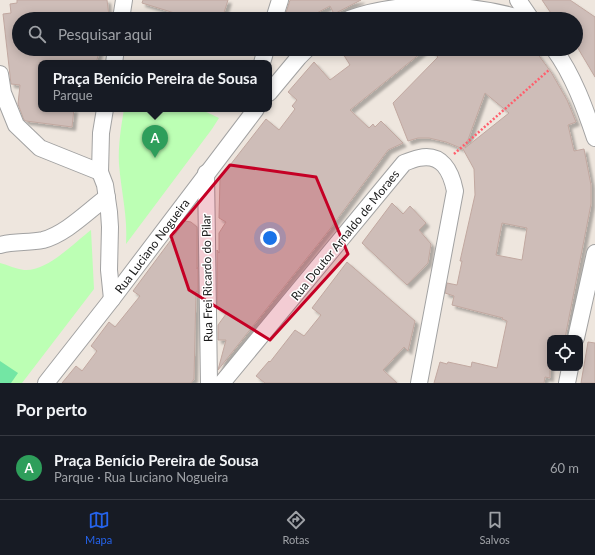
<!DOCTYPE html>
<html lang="pt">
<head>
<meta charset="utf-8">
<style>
  :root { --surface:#171b24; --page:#20242c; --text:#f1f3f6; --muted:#9ea1a6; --line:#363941; --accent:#2563eb }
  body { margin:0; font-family:Lato,sans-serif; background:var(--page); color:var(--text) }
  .controls { position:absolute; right:12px; bottom:12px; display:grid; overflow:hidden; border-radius:8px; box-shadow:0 2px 10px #0003 }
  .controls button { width:36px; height:36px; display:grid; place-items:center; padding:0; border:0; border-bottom:1px solid var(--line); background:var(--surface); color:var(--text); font:20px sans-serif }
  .you { position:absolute; left:270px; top:238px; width:14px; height:14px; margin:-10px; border:3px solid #fff; border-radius:50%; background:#1a73e8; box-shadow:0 0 0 6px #1a73e833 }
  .badge { display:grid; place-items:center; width:26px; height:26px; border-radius:50%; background:var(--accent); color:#fff; font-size:13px; font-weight:700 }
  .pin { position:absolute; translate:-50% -33px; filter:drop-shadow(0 1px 2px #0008) }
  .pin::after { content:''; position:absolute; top:21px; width:14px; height:12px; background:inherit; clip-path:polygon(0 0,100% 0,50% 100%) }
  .popup { position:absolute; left:38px; top:60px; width:234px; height:52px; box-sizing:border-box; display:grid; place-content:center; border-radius:8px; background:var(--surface); filter:drop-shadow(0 1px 3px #0005); font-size:13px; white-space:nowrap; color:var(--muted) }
  .popup b { font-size:15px; color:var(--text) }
  .popup::after { content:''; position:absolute; left:50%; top:100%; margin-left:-8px; border:8px solid transparent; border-top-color:var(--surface) }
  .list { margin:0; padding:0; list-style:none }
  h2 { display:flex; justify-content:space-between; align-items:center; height:52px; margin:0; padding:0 16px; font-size:17px }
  h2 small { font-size:13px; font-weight:400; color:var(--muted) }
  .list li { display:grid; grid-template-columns:26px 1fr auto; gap:12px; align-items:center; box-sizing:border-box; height:64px; padding:0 16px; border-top:1px solid var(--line) }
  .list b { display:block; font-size:15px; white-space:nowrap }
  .list p { margin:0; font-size:13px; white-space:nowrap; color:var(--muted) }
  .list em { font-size:13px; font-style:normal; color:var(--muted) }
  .icon { flex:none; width:22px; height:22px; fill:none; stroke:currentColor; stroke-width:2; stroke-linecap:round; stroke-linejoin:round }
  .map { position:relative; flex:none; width:595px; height:383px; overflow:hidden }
  .search { position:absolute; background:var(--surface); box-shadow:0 2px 10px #0003; left:12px; right:12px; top:12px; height:44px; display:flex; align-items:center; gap:10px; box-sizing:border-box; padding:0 14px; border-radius:22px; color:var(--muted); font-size:15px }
  .sheet { height:116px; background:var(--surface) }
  nav { display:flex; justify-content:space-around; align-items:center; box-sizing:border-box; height:56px; border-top:1px solid var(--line); background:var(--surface); font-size:11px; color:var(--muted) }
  nav a { display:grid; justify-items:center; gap:2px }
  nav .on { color:var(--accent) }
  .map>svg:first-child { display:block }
  .park { fill:#bcffb4 }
  .pitch { fill:#73e6a4 }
  .building { fill:#cebdb8; stroke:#c1a8a0; fill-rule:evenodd; filter:url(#shadow) }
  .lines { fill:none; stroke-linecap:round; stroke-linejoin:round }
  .street-casing { stroke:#a2a2a2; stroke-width:18 }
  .path { stroke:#ff5e6c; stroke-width:2.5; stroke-dasharray:2 2; stroke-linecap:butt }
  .street { stroke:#fff; stroke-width:16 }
  .marked { fill:#c50025; fill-opacity:0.2; stroke:#c50025; stroke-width:3; stroke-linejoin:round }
  .labels { text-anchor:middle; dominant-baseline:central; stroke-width:3; stroke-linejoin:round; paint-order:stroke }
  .street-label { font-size:12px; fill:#1b1b1b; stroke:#fff }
</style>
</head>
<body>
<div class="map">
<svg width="595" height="383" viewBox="0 0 595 383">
  <defs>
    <filter id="shadow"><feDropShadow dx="3.5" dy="3.5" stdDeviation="1" flood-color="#0004"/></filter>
  </defs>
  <rect width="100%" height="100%" fill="#eee6de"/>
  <!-- park -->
  <g class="park">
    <path d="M124,109h76l19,9 -7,11 -86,115c2,-27 -5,-53 -7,-80 -1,-18 2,-37 5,-55z"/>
    <path d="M91,230l3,59 -72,94h-22v-120c8,2 16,6 24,7 23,2 51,-28 67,-40z"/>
  </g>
  <!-- pitch -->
  <polygon class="pitch" points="0,361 18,373 11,383 0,383"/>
  <!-- building -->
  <g class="building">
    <polygon points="17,0 107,0 109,16 81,19 19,19 19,49 100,49 96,63 41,63 41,109 74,109 72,127 26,121 24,120 18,104 20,85 11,84 3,14 11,13 10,4 17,3"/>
    <polygon points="143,0 228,0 222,19 194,19 142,3"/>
    <polygon points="290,0 361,0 334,14 330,6 313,15 312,19 284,19"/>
    <polygon points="542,0 570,0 595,17 595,77 576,45 576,19 555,19"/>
    <polygon points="340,49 426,49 350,110 369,128 373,124 375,127 381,121 403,143 388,150 330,229 218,370 226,340 218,340 218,325 226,314 217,307 217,250 219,253 219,233 226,222 219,218 220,178 266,119 279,130 295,109 292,106 297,100 288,92 314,62 330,80 350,65"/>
    <path d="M430,49h104l17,23 16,28 9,22 -8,3 6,26 10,-2 7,36v19l-26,134h-15v40l-5,-1 -1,6h-110l6,-21 7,2 1,-2 23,5 1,-5 25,6 10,-47 -5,-2 1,-1 -51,-13 2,-9 -9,-3 2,-10 10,2 5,-24h-2l15,-66 -1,-26 -11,-20 -17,-7 -17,-4h-11l-10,3 -15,-38 45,-46zM485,93l24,20 -44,35zM502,223l25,5 -5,32 -26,-5z"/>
    <polygon points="392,203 403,214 410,206 426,223 419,230 431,244 428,263 407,285 362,243"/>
    <polygon points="185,221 191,222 197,227 197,269 198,267 198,292 196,291 194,379 191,383 62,383 76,366 82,371 97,351 91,346 109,322 115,327 140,296 133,291"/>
    <polygon points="347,262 415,321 408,351 404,347 383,370 397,383 265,383 256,376 269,361 270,362 295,330 304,336 321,315 312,308"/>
    <polygon points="588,342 595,343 595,383 581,383"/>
  </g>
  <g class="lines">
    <!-- street casing -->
    <g class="street-casing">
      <g id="street">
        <polyline points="518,0 531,19"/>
        <polyline points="121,19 124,0"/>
        <polyline points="274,19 280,0"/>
        <path d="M349,19c52,-19 121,-16 174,0"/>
        <path d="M554,49c19,26 31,59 41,89"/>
        <polyline points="114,63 116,49"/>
        <polyline points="262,63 266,49"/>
        <polyline points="0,74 3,93 16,125 40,148 100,172"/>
        <polyline points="269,93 299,57 307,49"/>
        <polyline points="105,109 101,133 100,172 105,185 109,212 110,227 109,270 112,299"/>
        <polyline points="206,173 209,383"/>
        <path d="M0,245c14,-4 29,-2 43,-5 23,-6 45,-29 64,-43"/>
        <polyline points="576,338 595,253"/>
        <polyline points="46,383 112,299 256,109"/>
        <path d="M222,383l182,-220c5,-2 10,-4 15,-5 23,-5 32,13 36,33l-36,192"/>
        <polyline points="567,383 570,368"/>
      </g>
    </g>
    <!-- path -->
    <polyline class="path" points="454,154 549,70"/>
    <!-- street -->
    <use href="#street" class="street"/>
  </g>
  <!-- marked area -->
  <path class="marked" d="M230,165l86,12 32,77 -78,86 -81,-50 -18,-54z"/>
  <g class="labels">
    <!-- street labels -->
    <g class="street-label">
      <text transform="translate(345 235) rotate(-51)">Rua Doutor Arnaldo de Moraes</text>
      <text transform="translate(152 246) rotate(-53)">Rua Luciano Nogueira</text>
      <text transform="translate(207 278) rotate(-91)">Rua Frei Ricardo do Pilar</text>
    </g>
  </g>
</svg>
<div class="controls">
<button><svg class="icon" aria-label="locate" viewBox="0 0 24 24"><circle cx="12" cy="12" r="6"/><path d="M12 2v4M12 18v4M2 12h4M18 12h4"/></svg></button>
</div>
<div class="you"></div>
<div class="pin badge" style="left:155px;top:158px;background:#2e9e5b">A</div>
<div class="popup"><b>Praça Benício Pereira de Sousa</b>Parque</div>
<div class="search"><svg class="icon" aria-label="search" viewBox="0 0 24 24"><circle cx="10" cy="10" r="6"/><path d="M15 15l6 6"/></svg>Pesquisar aqui</div>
</div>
<section class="sheet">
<h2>Por perto<small></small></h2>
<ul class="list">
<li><span class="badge" style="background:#2e9e5b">A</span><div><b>Praça Benício Pereira de Sousa</b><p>Parque · Rua Luciano Nogueira</p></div><em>60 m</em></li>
</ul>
</section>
<nav>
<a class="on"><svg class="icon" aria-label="map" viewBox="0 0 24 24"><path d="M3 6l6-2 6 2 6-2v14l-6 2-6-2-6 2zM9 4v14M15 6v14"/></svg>Mapa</a>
<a><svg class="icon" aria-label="directions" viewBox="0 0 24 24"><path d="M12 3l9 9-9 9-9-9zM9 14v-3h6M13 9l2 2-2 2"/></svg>Rotas</a>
<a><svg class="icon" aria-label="saved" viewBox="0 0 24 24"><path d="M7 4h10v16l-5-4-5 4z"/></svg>Salvos</a>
</nav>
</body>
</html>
